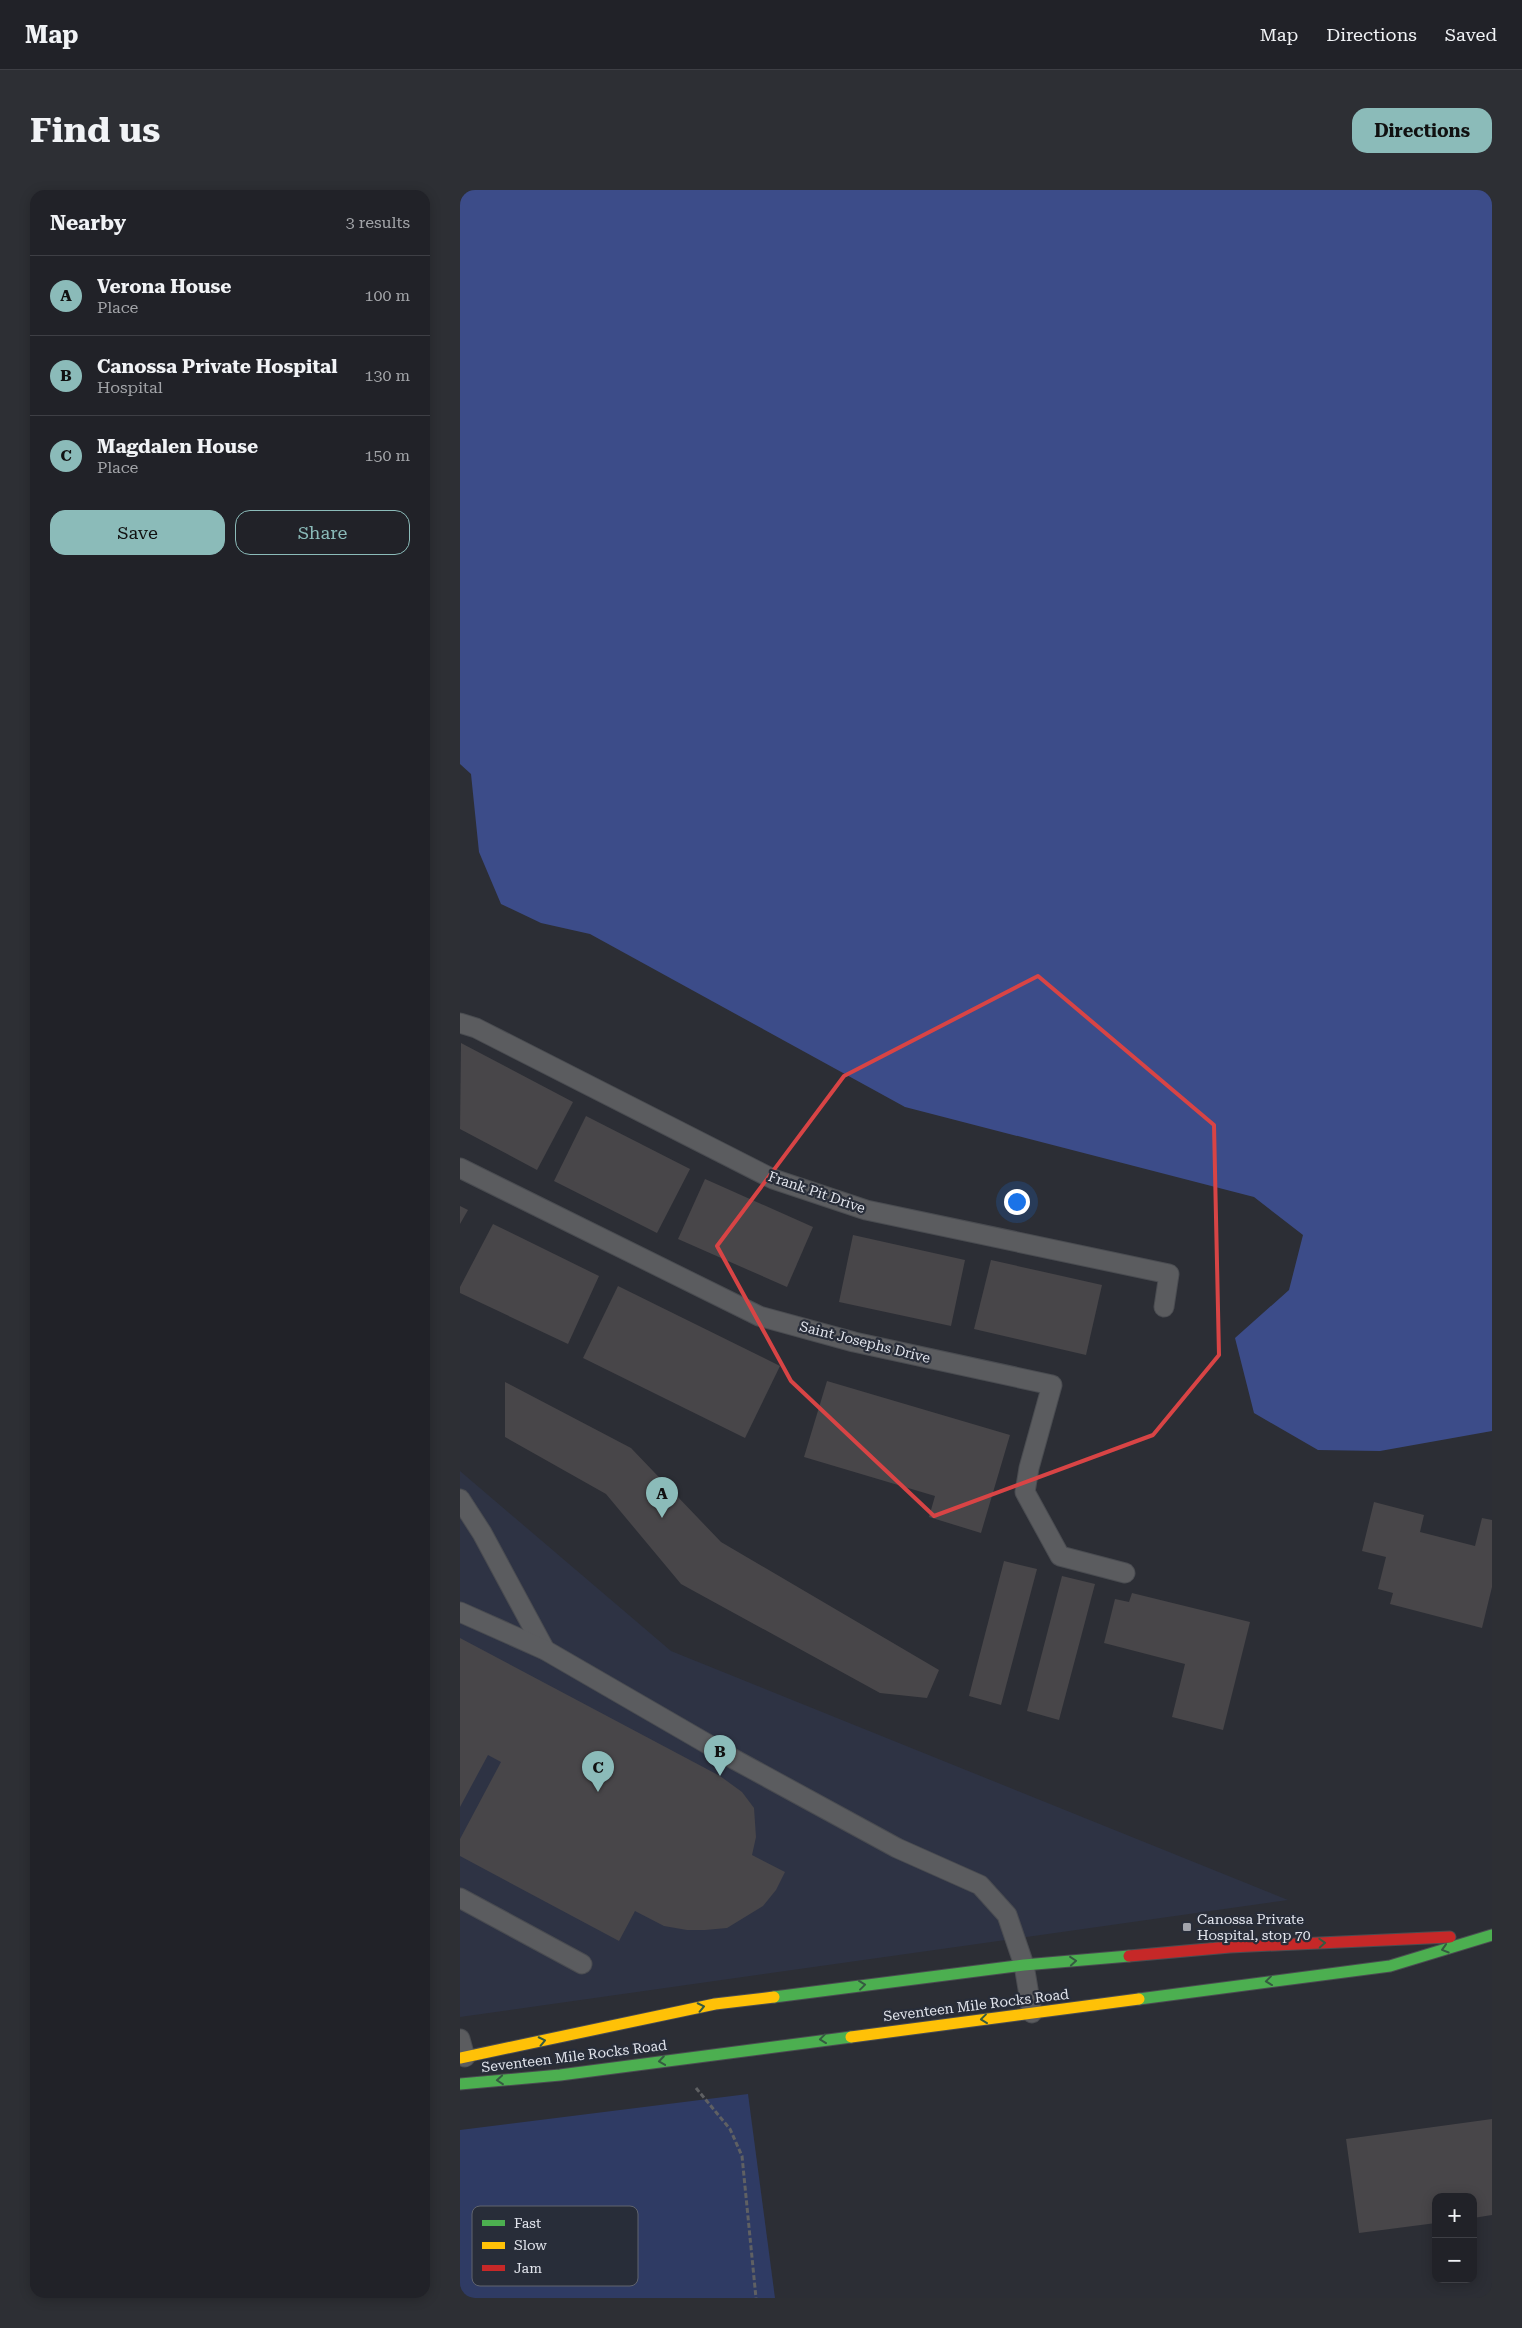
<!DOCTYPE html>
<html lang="en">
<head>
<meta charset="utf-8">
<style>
  :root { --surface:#212228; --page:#2d2f34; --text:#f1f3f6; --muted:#a2a4a8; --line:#3e3f45; --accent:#8bbbb9 }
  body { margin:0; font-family:"Roboto Serif",serif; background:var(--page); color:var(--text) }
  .controls { position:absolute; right:15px; bottom:15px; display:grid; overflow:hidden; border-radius:10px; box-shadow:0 2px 12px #0003 }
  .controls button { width:45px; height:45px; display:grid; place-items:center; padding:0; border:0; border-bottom:1px solid var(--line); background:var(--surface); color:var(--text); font:25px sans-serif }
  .you { position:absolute; left:556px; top:1011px; width:18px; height:18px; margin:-12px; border:4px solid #fff; border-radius:50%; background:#1a73e8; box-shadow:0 0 0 8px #1a73e833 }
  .badge { display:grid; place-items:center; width:32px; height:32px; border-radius:50%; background:var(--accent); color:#111; font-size:16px; font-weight:700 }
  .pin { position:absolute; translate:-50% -41px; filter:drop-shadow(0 1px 2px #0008) }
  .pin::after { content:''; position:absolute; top:26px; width:18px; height:15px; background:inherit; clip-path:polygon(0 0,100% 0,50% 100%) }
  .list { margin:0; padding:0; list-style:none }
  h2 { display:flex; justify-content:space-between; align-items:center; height:65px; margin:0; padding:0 20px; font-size:21px }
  h2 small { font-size:16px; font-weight:400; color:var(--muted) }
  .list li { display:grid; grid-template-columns:32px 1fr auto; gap:15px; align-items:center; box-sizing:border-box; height:80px; padding:0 20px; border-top:1px solid var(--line) }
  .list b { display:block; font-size:19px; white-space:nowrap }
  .list p { margin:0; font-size:16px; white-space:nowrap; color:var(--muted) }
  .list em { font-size:16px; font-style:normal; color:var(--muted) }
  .actions { display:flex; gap:10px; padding:15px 20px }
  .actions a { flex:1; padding:11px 0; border:1px solid var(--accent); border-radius:15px; text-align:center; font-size:18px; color:var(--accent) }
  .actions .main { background:var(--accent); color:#111 }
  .map { position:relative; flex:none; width:1032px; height:2108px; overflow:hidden; border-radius:15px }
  header { display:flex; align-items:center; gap:30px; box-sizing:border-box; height:70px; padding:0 25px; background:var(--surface); border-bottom:1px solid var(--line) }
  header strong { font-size:24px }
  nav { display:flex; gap:28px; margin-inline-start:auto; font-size:18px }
  .intro { display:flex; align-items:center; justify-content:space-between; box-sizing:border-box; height:120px; padding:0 30px }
  h1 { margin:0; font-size:35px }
  .button { padding:12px 22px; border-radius:15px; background:var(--accent); color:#111; font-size:18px; font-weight:700 }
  main { display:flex; gap:30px; padding:0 30px }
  aside { flex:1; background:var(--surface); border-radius:15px; box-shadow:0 2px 12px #0003 }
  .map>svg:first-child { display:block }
  .built { fill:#2e3344 }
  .green { fill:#2f3b64 }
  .forest { fill:#3c4c89 }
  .building { fill:#484649 }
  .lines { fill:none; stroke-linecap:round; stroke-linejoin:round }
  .lane-casing { stroke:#4a4c51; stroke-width:21 }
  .fast-casing { stroke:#4a4c51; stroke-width:13 }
  .slow-casing { stroke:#4a4c51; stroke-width:13 }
  .jam-casing { stroke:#4a4c51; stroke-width:13 }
  .path { stroke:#5f6063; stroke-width:3; stroke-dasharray:5 2.5; stroke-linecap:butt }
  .lane { stroke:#5b5c5f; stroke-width:19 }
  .fast { stroke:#4caf50; stroke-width:11 }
  .slow { stroke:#ffc107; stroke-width:11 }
  .jam { stroke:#c62828; stroke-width:11 }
  .oneway { stroke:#355a41 }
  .marked { fill:none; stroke:#d84445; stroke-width:4; stroke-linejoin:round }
  .poi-dot { fill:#a2a4ac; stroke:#282d39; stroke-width:2 }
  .labels { text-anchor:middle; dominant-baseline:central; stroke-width:4.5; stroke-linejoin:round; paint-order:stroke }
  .street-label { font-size:14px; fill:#e1e4ec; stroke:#282d39 }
  .poi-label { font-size:14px; fill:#e1e4ec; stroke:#282d39; text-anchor:start }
  .key { fill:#282d39; stroke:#60646f; stroke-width:1 }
  .key-label { font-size:14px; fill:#e1e4ec }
</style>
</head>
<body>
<header>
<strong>Map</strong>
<nav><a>Map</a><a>Directions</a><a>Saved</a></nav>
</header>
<div class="intro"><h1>Find us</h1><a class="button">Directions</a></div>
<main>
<aside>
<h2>Nearby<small>3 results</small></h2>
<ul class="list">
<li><span class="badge">A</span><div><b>Verona House</b><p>Place</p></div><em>100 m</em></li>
<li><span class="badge">B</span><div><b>Canossa Private Hospital</b><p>Hospital</p></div><em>130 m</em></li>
<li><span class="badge">C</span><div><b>Magdalen House</b><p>Place</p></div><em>150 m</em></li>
</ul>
<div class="actions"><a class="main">Save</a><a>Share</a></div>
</aside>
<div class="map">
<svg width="1032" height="2108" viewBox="0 0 1032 2108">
  <rect width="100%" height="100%" fill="#2c2e35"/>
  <!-- built -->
  <polygon class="built" points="0,1281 211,1461 828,1710 0,1827"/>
  <!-- green -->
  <polygon class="green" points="288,1904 315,2108 0,2108 0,1940"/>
  <!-- forest -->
  <polygon class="forest" points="0,0 1032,0 1032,1241 920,1261 858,1260 794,1223 775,1148 829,1100 843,1045 794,1007 445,917 130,744 81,733 41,714 19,662 11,584 0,574"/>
  <!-- building -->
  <g class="building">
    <polygon points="1,853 113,912 77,980 0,939"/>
    <polygon points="126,926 230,979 197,1043 94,991"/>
    <polygon points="245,989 353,1037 327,1097 218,1049"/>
    <polygon points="0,1016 8,1020 0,1034"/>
    <polygon points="33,1034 139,1086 108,1154 0,1103 0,1097"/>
    <polygon points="393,1045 505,1070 491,1136 379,1112"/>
    <polygon points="531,1070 642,1095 626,1165 514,1139"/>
    <polygon points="158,1096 320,1176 285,1248 123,1168"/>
    <polygon points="367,1191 550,1245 521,1343 469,1327 475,1306 344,1267"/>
    <polygon points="45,1192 171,1258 261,1352 479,1480 467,1508 420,1503 221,1394 146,1304 45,1247"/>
    <polygon points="914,1312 964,1325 960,1342 1015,1356 1022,1328 1032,1330 1032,1397 1022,1438 930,1414 933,1403 918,1399 926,1367 902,1361"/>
    <polygon points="544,1371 577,1379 541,1515 509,1506"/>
    <polygon points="602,1386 635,1394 599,1530 567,1521"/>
    <polygon points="672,1403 790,1432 763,1540 712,1527 725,1474 644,1453 655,1409 669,1412"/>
    <polygon points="0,1448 260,1586 282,1602 294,1618 296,1647 292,1665 325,1682 316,1700 303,1716 267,1738 245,1740 227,1740 204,1736 175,1721 159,1751 0,1666 0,1649 41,1572 28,1565 0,1617"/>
    <polygon points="1032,1929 1032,2025 1013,2028 1013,2007 976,2007 976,2033 899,2043 886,1949"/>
  </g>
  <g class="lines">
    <!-- lane casing -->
    <g class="lane-casing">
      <g id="lane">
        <polyline points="0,833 16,838 313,989 406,1020 709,1084 704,1117"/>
        <polyline points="0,978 299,1126 394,1152 592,1195 569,1278 565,1302 600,1366 665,1383"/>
        <polyline points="0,1309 22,1343 85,1460"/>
        <polyline points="0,1422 85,1460 270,1567 437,1658 520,1695 547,1725 564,1775 572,1823"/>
        <polyline points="0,1708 122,1774"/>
        <polyline points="0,1849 5,1867"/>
      </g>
    </g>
    <!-- fast casing -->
    <g class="fast-casing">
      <g id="fast">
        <polyline points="314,1807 564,1775 669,1766"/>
        <polyline points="679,1809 930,1776 1032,1745"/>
        <polyline points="0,1894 100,1885 391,1847"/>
      </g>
    </g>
    <!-- slow casing -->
    <g class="slow-casing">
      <g id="slow">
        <polyline points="391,1847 679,1809"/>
        <polyline points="0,1868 255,1814 314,1807"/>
      </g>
    </g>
    <!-- jam casing -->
    <g class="jam-casing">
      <polyline id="jam" points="669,1766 770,1757 990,1747"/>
    </g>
    <!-- path -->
    <polyline class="path" points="236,1898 270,1939 282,1966 296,2108"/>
    <!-- lane -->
    <use href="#lane" class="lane"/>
    <!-- fast -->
    <use href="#fast" class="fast"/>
    <!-- slow -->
    <use href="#slow" class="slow"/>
    <!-- jam -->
    <use href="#jam" class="jam"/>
  </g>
  <!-- one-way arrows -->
  <defs><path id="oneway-chevron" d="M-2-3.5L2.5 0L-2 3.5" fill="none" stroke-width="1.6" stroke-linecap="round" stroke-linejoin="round" transform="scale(1.25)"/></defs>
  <g class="oneway">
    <use href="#oneway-chevron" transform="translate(862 1753) rotate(-3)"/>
    <use href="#oneway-chevron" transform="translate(985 1759) rotate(163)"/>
    <use href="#oneway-chevron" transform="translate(613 1771) rotate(-5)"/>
    <use href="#oneway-chevron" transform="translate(809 1791) rotate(173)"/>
    <use href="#oneway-chevron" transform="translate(402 1795) rotate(-7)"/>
    <use href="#oneway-chevron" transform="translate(241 1817) rotate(-12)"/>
    <use href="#oneway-chevron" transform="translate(524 1829) rotate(173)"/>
    <use href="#oneway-chevron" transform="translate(363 1849) rotate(173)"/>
    <use href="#oneway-chevron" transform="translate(82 1851) rotate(-12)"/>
    <use href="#oneway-chevron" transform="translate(202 1871) rotate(172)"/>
    <use href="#oneway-chevron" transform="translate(40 1890) rotate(175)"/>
  </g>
  <!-- marked area -->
  <path class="marked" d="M578,786l176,149 5,230 -66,80 -219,81 -143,-135 -74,-135 127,-170z"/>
  <!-- markers -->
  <rect class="poi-dot" x="722" y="1732" width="10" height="10" rx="2.5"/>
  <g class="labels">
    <!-- street labels -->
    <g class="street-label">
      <text transform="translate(357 1002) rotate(19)">Frank Pit Drive</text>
      <text transform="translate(405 1152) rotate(14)">Saint Josephs Drive</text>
      <text transform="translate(516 1815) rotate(-7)">Seventeen Mile Rocks Road</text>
      <text transform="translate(114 1866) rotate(-7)">Seventeen Mile Rocks Road</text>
    </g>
    <!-- poi labels -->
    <g class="poi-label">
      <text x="737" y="1729">Canossa Private<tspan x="737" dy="16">Hospital, stop 70</tspan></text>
    </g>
  </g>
  <!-- legend -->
  <rect x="12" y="2016" width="166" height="80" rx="8" class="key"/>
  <rect x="22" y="2030" width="23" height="6" fill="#4caf50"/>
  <rect x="22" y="2052" width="23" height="7" fill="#ffc107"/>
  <rect x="22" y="2075" width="23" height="6" fill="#c62828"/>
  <g class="key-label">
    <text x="54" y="2038">Fast</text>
    <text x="54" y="2060">Slow</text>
    <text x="54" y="2083">Jam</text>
  </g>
</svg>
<div class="controls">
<button>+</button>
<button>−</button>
</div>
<div class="you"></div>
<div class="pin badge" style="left:202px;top:1328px">A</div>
<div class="pin badge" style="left:260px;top:1586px">B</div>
<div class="pin badge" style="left:138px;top:1602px">C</div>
</div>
</main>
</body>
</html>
